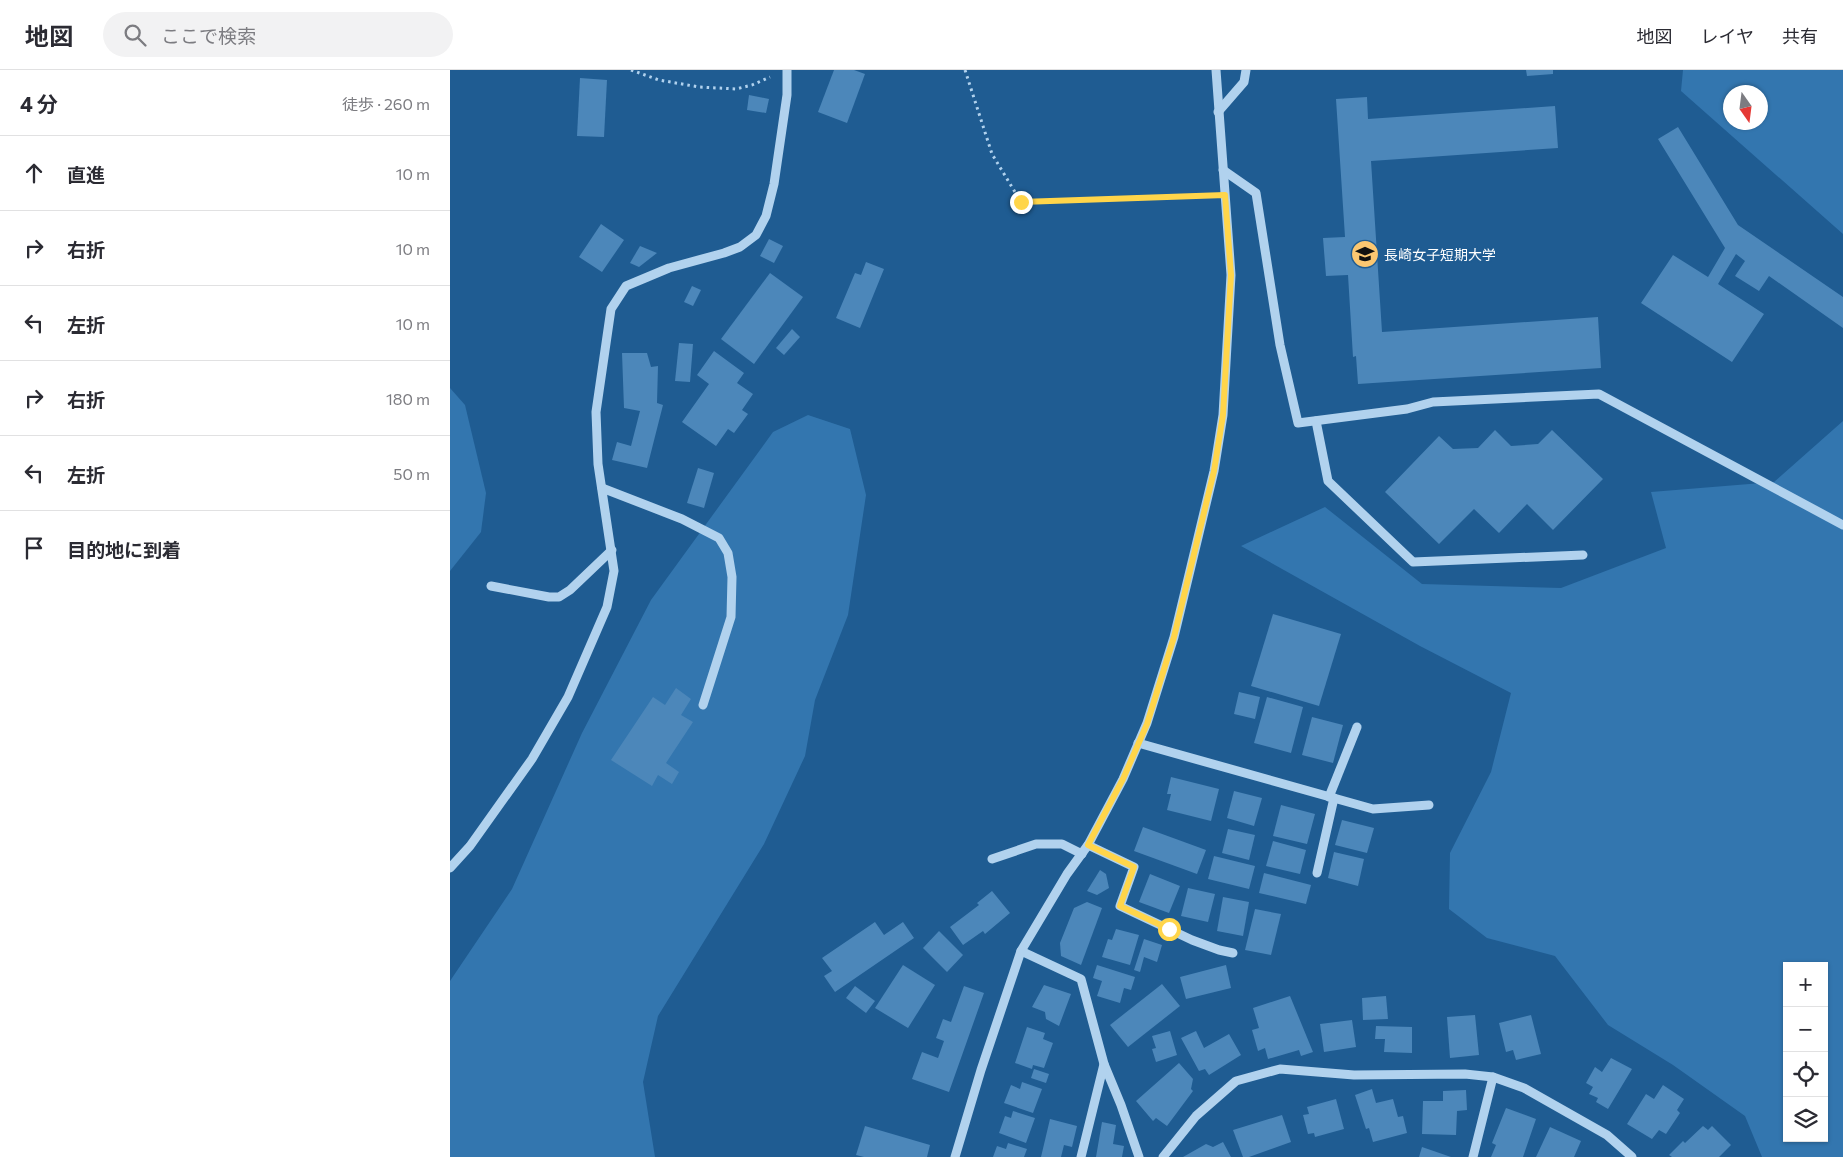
<!DOCTYPE html>
<html lang="ja">
<head>
<meta charset="utf-8">
<style>
  :root { --surface:#fff; --page:#f2f2f3; --text:#2b2b33; --muted:#7c7c81; --line:#e1e1e2 }
  body { margin:0; font-family:Commissioner,"Noto Sans JP",sans-serif; background:var(--page); color:var(--text) }
  .controls { position:absolute; right:15px; bottom:15px; display:grid; overflow:hidden; border-radius:0px; box-shadow:0 1px 4px #0004 }
  .controls button { width:45px; height:45px; display:grid; place-items:center; padding:0; border:0; border-bottom:1px solid var(--line); background:var(--surface); color:var(--text); font:25px sans-serif }
  .compass { position:absolute; left:1273px; top:15px; width:45px; height:45px; border-radius:50%; background:var(--surface); box-shadow:0 1px 4px #0004; rotate:166deg }
  .stop { position:absolute; width:15px; height:15px; margin:-11px; border:4px solid #ffd54a; border-radius:50%; background:#fff }
  .stop.end { background:#ffd54a; border-color:#fff; box-shadow:0 1px 5px #0008 }
  .list { margin:0; padding:0; list-style:none }
  h2 { display:flex; justify-content:space-between; align-items:center; height:65px; margin:0; padding:0 20px; font-size:21px }
  h2 small { font-size:16px; font-weight:400; color:var(--muted) }
  .list li { display:grid; grid-template-columns:32px 1fr auto; gap:15px; align-items:center; box-sizing:border-box; height:75px; padding:0 20px; border-top:1px solid var(--line) }
  .list b { display:block; font-size:19px; white-space:nowrap }
  .list em { font-size:16px; font-style:normal; color:var(--muted) }
  .icon { flex:none; width:28px; height:28px; fill:none; stroke:currentColor; stroke-width:2; stroke-linecap:round; stroke-linejoin:round }
  .map { position:relative; flex:none; width:1393px; height:1087px; overflow:hidden }
  header { display:flex; align-items:center; gap:30px; box-sizing:border-box; height:70px; padding:0 25px; background:var(--surface); border-bottom:1px solid var(--line) }
  header strong { font-size:24px }
  nav { display:flex; gap:28px; margin-inline-start:auto; font-size:18px }
  .search { width:350px; height:45px; background:var(--page); display:flex; align-items:center; gap:12px; box-sizing:border-box; padding:0 18px; border-radius:28px; color:var(--muted); font-size:19px }
  main { display:flex }
  aside { flex:1; background:var(--surface) }
  .map>svg:first-child { display:block }
  .green { fill:#3376af; fill-rule:evenodd }
  .building { fill:#4c87ba }
  .lines { fill:none; stroke-linecap:round; stroke-linejoin:round }
  .path { stroke:#b1d2ee; stroke-width:3; stroke-dasharray:2.5 4; stroke-linecap:butt }
  .minor { stroke:#b1d2ee; stroke-width:9 }
  .route { stroke:#ffd54a; stroke-width:6 }
  .labels { text-anchor:middle; dominant-baseline:central; stroke-width:4; stroke-linejoin:round; paint-order:stroke }
  .poi-label { font-size:14px; fill:#fff; stroke:#1f5c92; text-anchor:start }
</style>
</head>
<body>
<header>
<strong>地図</strong>
<div class="search"><svg class="icon" aria-label="search" viewBox="0 0 24 24"><circle cx="10" cy="10" r="6"/><path d="M15 15l6 6"/></svg>ここで検索</div>
<nav><a>地図</a><a>レイヤ</a><a>共有</a></nav>
</header>
<main>
<aside>
<h2>4 分<small>徒歩 · 260 m</small></h2>
<ul class="list">
<li><svg class="icon" aria-label="ahead" viewBox="0 0 24 24"><path d="M12 20V5M6 11l6-6 6 6"/></svg><div><b>直進</b></div><em>10 m</em></li>
<li><svg class="icon" aria-label="right" viewBox="0 0 24 24"><path d="M7 20v-9h11M14 6l5 5-5 5"/></svg><div><b>右折</b></div><em>10 m</em></li>
<li><svg class="icon" aria-label="left" viewBox="0 0 24 24"><path d="M17 20v-9H6M10 6l-5 5 5 5"/></svg><div><b>左折</b></div><em>10 m</em></li>
<li><svg class="icon" aria-label="right" viewBox="0 0 24 24"><path d="M7 20v-9h11M14 6l5 5-5 5"/></svg><div><b>右折</b></div><em>180 m</em></li>
<li><svg class="icon" aria-label="left" viewBox="0 0 24 24"><path d="M17 20v-9H6M10 6l-5 5 5 5"/></svg><div><b>左折</b></div><em>50 m</em></li>
<li><svg class="icon" aria-label="arrive" viewBox="0 0 24 24"><path d="M6 21V4h12l-3 4 3 4H6"/></svg><div><b>目的地に到着</b></div></li>
</ul>
</aside>
<div class="map">
<svg width="1393" height="1087" viewBox="0 0 1393 1087">
  <rect width="100%" height="100%" fill="#1f5c92"/>
  <!-- green -->
  <g class="green">
    <path d="M1233,0h160v164l-162,-143zM1310,22v30h-30v-30z"/>
    <polygon points="0,318 15,335 36,423 31,462 0,501"/>
    <polygon points="358,345 400,359 416,425 398,545 365,630 355,686 314,774 208,946 193,1012 205,1087 0,1087 0,911 62,819 132,663 201,530 323,362"/>
    <path d="M1393,351v736h-81l-17,-41 -72,-51 -65,-40 -53,-69 -68,-18 -38,-29 1,-56 41,-81 20,-79 -91,-47 -179,-100 84,-39 97,77 139,4 105,-40 -15,-56 123,-10zM1337,896h37v172h-37z"/>
  </g>
  <!-- building -->
  <g class="building">
    <polygon points="384,0 404,0 415,4 397,53 368,42"/>
    <polygon points="1076,0 1103,0 1103,4 1077,6"/>
    <polygon points="130,8 157,10 154,67 127,66"/>
    <polygon points="299,25 319,29 316,43 297,40"/>
    <polygon points="917,27 918,49 1105,36 1108,78 921,91 932,262 1148,247 1151,298 908,314 906,286 903,287 898,205 876,206 873,168 895,167 886,29"/>
    <polygon points="1228,57 1288,155 1393,227 1393,258 1319,206 1309,221 1285,206 1295,191 1286,184 1268,214 1314,244 1282,292 1191,233 1223,185 1258,207 1275,178 1208,69"/>
    <polygon points="151,154 174,170 152,202 129,187"/>
    <polygon points="319,169 333,176 324,193 310,186"/>
    <polygon points="190,176 207,183 189,197 180,193"/>
    <polygon points="416,192 434,199 410,258 386,248 405,203 411,205"/>
    <polygon points="320,203 353,227 304,294 271,269"/>
    <polygon points="242,216 251,220 243,236 234,232"/>
    <polygon points="342,259 350,267 334,285 326,278"/>
    <polygon points="229,273 243,274 240,312 225,311"/>
    <polygon points="264,281 294,303 287,313 303,324 292,340 298,344 284,363 278,359 266,376 232,352 259,314 247,305"/>
    <polygon points="172,283 197,283 201,297 208,296 207,333 213,335 197,398 162,390 167,372 181,376 190,341 174,338"/>
    <polygon points="1045,360 1061,376 1088,374 1102,360 1153,409 1103,460 1077,434 1049,463 1024,439 989,474 935,422 989,366 1003,379 1028,378"/>
    <polygon points="248,398 264,403 254,438 237,433"/>
    <polygon points="823,544 891,564 869,636 801,616"/>
    <polygon points="226,618 241,629 231,645 243,652 216,693 229,702 222,714 208,705 202,716 161,690 203,627 215,635"/>
    <polygon points="789,622 810,627 805,649 784,644"/>
    <polygon points="817,627 853,637 841,683 804,673"/>
    <polygon points="862,647 893,655 883,693 852,685"/>
    <polygon points="721,707 769,719 761,751 717,740 721,724 717,724"/>
    <polygon points="784,721 812,728 804,756 777,748"/>
    <polygon points="831,735 865,744 857,774 823,766"/>
    <polygon points="892,750 924,758 917,783 885,775"/>
    <polygon points="693,757 756,780 747,804 684,781"/>
    <polygon points="778,759 805,765 799,790 772,783"/>
    <polygon points="823,771 856,780 850,804 816,796"/>
    <polygon points="884,782 914,789 908,816 878,808"/>
    <polygon points="764,786 805,796 799,819 758,809"/>
    <polygon points="650,800 656,804 659,818 647,825 637,821"/>
    <polygon points="814,803 861,815 856,834 809,823"/>
    <polygon points="700,804 730,816 719,843 689,832"/>
    <polygon points="738,818 765,824 758,852 731,846"/>
    <polygon points="542,821 560,843 535,864 533,861 513,875 500,857 529,835 527,833"/>
    <polygon points="773,827 799,832 793,866 767,861"/>
    <polygon points="637,832 652,838 631,895 611,886 610,873 624,838"/>
    <polygon points="805,839 831,844 821,885 795,880"/>
    <polygon points="425,852 434,865 453,852 464,868 385,922 374,906 382,901 372,888"/>
    <polygon points="666,859 689,865 680,895 652,887 658,869 662,870"/>
    <polygon points="489,861 513,885 497,902 473,878"/>
    <polygon points="694,869 712,875 707,892 694,887 690,902 684,900"/>
    <polygon points="453,895 485,915 458,958 425,938"/>
    <polygon points="647,895 685,907 681,920 674,918 670,933 647,926 652,911 643,908"/>
    <polygon points="776,895 781,918 736,929 730,907"/>
    <polygon points="712,914 730,936 678,977 660,955"/>
    <polygon points="594,915 621,924 609,956 596,949 595,942 582,937"/>
    <polygon points="405,916 425,931 416,943 396,928"/>
    <polygon points="514,916 534,923 499,1022 462,1009 472,982 488,988 494,971 486,968 493,949 501,952"/>
    <polygon points="840,926 863,982 851,986 849,980 818,989 815,978 808,981 802,960 809,958 803,938"/>
    <polygon points="936,926 938,949 913,950 912,928"/>
    <polygon points="1025,945 1029,985 1000,988 997,947"/>
    <polygon points="1081,945 1091,984 1066,990 1063,980 1056,982 1049,953"/>
    <polygon points="902,950 906,977 874,982 870,954"/>
    <polygon points="926,956 962,957 962,983 934,982 935,969 925,969"/>
    <polygon points="577,957 595,963 593,969 603,973 594,998 583,995 582,999 565,993"/>
    <polygon points="720,961 727,985 706,992 702,979 706,978 702,966"/>
    <polygon points="746,961 754,978 779,964 791,985 759,1005 755,999 749,1001 731,968"/>
    <polygon points="1161,988 1182,999 1158,1039 1146,1032 1148,1028 1139,1024 1143,1017 1136,1013 1145,997 1152,1002"/>
    <polygon points="729,993 743,1009 741,1019 743,1021 717,1056 706,1048 703,1051 686,1031"/>
    <polygon points="584,999 599,1004 596,1013 581,1008"/>
    <polygon points="572,1012 592,1019 583,1043 554,1033 561,1015 570,1019"/>
    <polygon points="1213,1015 1234,1029 1227,1040 1230,1043 1216,1064 1209,1060 1202,1069 1177,1054 1196,1024 1204,1029"/>
    <polygon points="922,1019 926,1033 943,1029 948,1047 953,1046 957,1063 923,1072 919,1058 916,1059 905,1025"/>
    <polygon points="1016,1020 1017,1040 1007,1041 1006,1065 972,1064 973,1031 993,1031 993,1021"/>
    <polygon points="886,1029 894,1059 865,1067 864,1063 858,1064 853,1045 859,1044 857,1037"/>
    <polygon points="1056,1038 1086,1049 1073,1087 1041,1087 1046,1075 1042,1073"/>
    <polygon points="563,1041 585,1048 576,1073 549,1063 555,1046 561,1048"/>
    <polygon points="832,1045 841,1072 799,1087 793,1087 783,1060"/>
    <polygon points="600,1049 627,1056 622,1077 614,1075 611,1087 591,1087"/>
    <polygon points="652,1052 666,1055 663,1074 674,1076 672,1087 646,1087"/>
    <polygon points="415,1056 480,1075 477,1087 414,1087 406,1085"/>
    <polygon points="1253,1056 1258,1060 1262,1056 1281,1075 1269,1087 1222,1087 1219,1085 1233,1071 1235,1073"/>
    <polygon points="1100,1057 1131,1071 1124,1087 1086,1087"/>
    <polygon points="773,1072 781,1087 733,1087 756,1074 763,1077"/>
    <polygon points="558,1073 577,1079 574,1087 543,1087 547,1076 556,1079"/>
    <polygon points="972,1077 1001,1087 969,1087"/>
  </g>
  <g class="lines">
    <!-- path -->
    <g class="path">
      <polyline points="181,0 209,10 249,17 286,19 302,15 320,7"/>
      <polyline points="515,0 542,84 571,132 759,125"/>
    </g>
    <!-- minor -->
    <g class="minor">
      <polyline points="768,42 794,12 796,0"/>
      <polyline points="773,100 806,123 830,275 848,353 957,339 983,332 1149,324 1393,455"/>
      <polyline points="866,351 878,411 963,492 1133,485"/>
      <polyline points="152,418 232,449 269,468 278,483 282,507 281,547 253,635"/>
      <polyline points="41,516 99,527 109,527 120,520 162,480"/>
      <polyline points="688,673 923,739 979,735"/>
      <polyline points="879,727 907,657"/>
      <polyline points="638,775 684,797 670,836 742,870 769,880 783,883"/>
      <polyline points="542,789 586,774 612,774 632,784"/>
      <polyline points="0,798 20,776 82,689 118,627 157,537 164,501 148,394 146,342 161,239 176,216 219,198 274,183 290,177 306,165 316,146 324,114 337,25 337,0"/>
      <polyline points="867,803 884,728"/>
      <polyline points="571,881 631,909 654,994 671,1035 689,1087"/>
      <polyline points="505,1087 531,1000 571,881 617,804 638,775 673,709 697,653 724,567 764,401 773,345 781,205 766,0"/>
      <polyline points="631,1087 654,994"/>
      <polyline points="713,1087 746,1046 786,1011 830,999 904,1005 1015,1004 1043,1007 1074,1018 1157,1065 1182,1087"/>
      <polyline points="1023,1087 1043,1007"/>
    </g>
  </g>
  <g class="lines">
    <!-- route -->
    <polyline class="route" points="571,132 775,125 781,205 773,345 764,401 724,567 697,654 673,709 638,775 684,797 670,836 719,859"/>
  </g>
  <!-- icons -->
  <defs>
    <g id="university-disc" transform="scale(1.4375)"><circle r="9.5" fill="#fbc771" stroke="#1f5c92"/><path d="M0-5L7-2L0 1L-7-2ZM-4 1L0 2.5L4 1V4Q0 6-4 4Z" fill="#111"/></g>
  </defs>
  <g fill-rule="evenodd">
    <use href="#university-disc" x="915" y="184"/>
  </g>
  <g class="labels">
    <!-- poi labels -->
    <g class="poi-label">
      <text x="934" y="184">長崎女子短期大学</text>
    </g>
  </g>
</svg>
<div class="controls">
<button>+</button>
<button>−</button>
<button><svg class="icon" aria-label="locate" viewBox="0 0 24 24"><circle cx="12" cy="12" r="6"/><path d="M12 2v4M12 18v4M2 12h4M18 12h4"/></svg></button>
<button><svg class="icon" aria-label="layers" viewBox="0 0 24 24"><path d="M12 4l9 5-9 5-9-5zM3 14l9 5 9-5"/></svg></button>
</div>
<svg class="compass" viewBox="-18 -18 36 36"><path d="M0-13l5 13h-10z" fill="#e53935"/><path d="M0 13l5-13h-10z" fill="#7c7c81"/></svg>
<div class="stop" style="left:719px;top:859px"></div>
<div class="stop end" style="left:571px;top:132px"></div>
</div>
</main>
</body>
</html>
